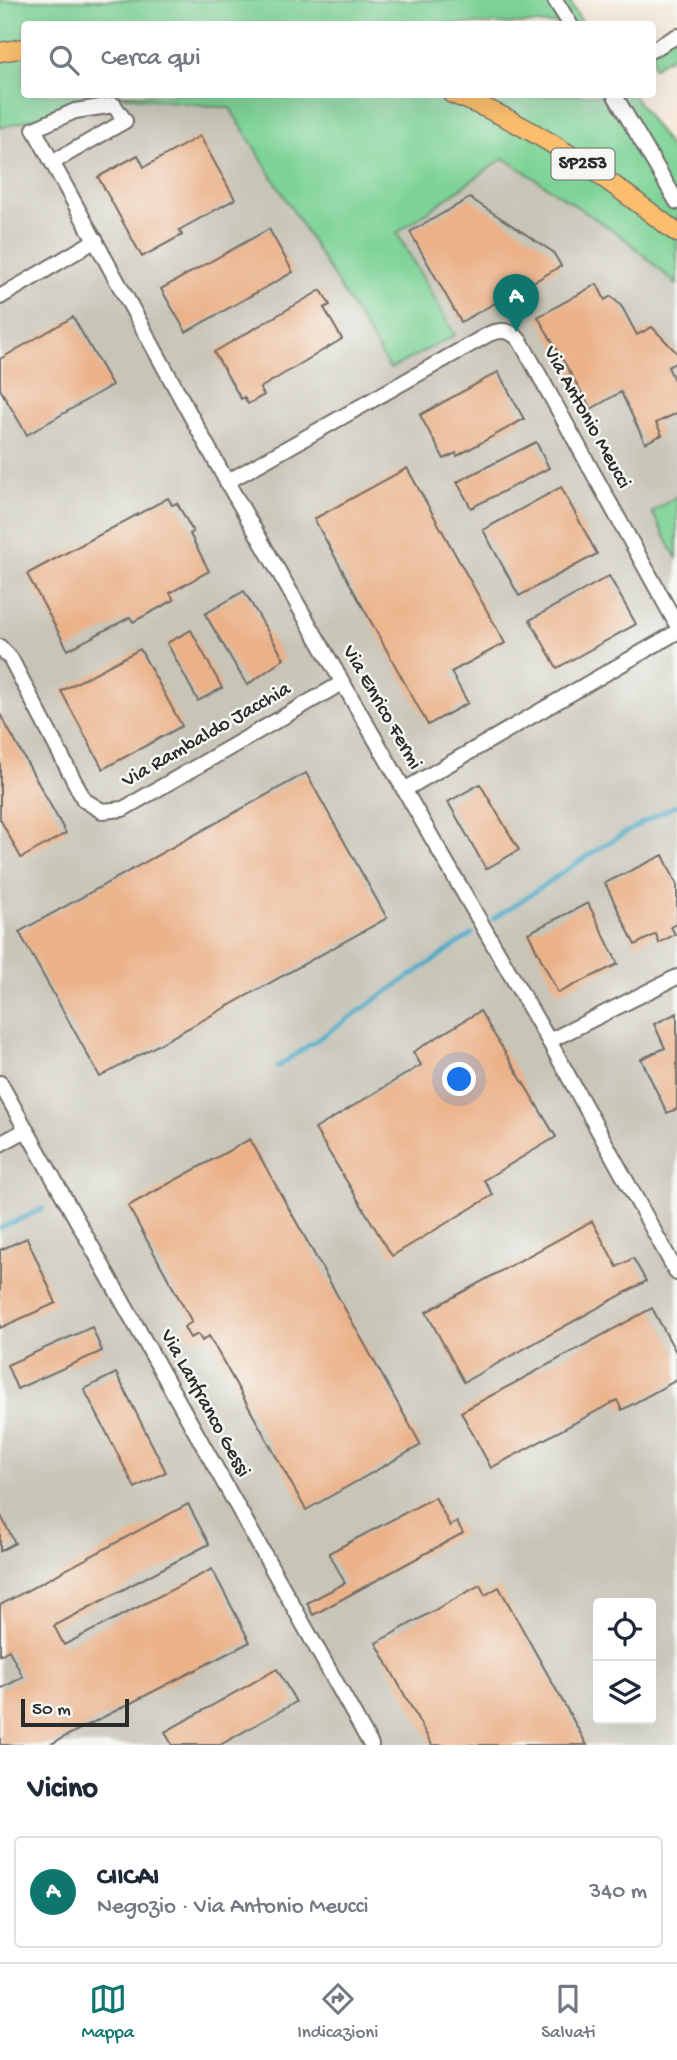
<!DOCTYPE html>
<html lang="it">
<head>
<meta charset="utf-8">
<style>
  :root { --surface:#fff; --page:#f6f6f7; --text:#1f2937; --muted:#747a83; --line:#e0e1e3; --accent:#0f766e }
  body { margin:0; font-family:"Gochi Hand",sans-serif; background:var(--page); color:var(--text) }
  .controls { position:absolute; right:21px; bottom:21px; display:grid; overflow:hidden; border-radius:7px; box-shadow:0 7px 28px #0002 }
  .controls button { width:63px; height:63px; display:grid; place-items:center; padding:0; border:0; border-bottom:2px solid var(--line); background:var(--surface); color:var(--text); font:35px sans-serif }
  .scale { position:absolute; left:21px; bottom:18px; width:108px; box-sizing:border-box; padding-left:7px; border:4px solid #2b2b2b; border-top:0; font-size:19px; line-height:24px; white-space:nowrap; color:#2b2b2b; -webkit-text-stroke:5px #f6f6f2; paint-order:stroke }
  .you { position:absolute; left:460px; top:1080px; width:24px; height:24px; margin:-18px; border:5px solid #fff; border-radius:50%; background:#1a73e8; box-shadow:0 0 0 10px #1a73e833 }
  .badge { display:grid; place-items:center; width:46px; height:46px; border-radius:50%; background:var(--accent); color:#fff; font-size:23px; font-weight:700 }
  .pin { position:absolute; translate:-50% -58px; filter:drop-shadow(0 2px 4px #0008) }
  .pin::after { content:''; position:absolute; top:37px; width:24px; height:21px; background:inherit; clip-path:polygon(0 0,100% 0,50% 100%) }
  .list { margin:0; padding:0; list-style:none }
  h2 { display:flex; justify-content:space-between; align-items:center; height:91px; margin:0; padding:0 28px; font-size:30px }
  h2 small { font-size:23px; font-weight:400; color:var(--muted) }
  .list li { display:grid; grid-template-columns:46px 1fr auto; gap:21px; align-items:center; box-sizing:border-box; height:112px; margin:0 14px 14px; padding:0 14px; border:2px solid var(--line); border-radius:7px }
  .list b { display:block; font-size:26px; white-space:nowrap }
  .list p { margin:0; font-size:23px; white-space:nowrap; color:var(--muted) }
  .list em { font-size:23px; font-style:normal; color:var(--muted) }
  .icon { flex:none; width:38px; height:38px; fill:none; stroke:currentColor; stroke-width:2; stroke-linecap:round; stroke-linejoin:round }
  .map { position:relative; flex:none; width:677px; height:1745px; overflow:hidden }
  .search { position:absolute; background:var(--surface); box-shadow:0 7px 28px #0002; left:21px; right:21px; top:21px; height:77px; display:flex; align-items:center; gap:18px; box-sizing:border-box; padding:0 24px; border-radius:7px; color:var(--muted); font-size:26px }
  .sheet { height:217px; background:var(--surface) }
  nav { display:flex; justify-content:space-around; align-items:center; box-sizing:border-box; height:98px; border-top:2px solid var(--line); background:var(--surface); font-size:19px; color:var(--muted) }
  nav a { display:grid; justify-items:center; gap:4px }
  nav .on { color:var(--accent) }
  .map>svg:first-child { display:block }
  .industrial { fill:#c7c5b8; fill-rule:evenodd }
  .green { fill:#7dd396; stroke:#547f60; stroke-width:2 }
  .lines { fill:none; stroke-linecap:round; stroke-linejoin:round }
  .stream { stroke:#49a9c8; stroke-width:4.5 }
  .building { fill:#ebb28a }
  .minor-casing { stroke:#726e68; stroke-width:18 }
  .major-casing { stroke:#726e68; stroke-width:21 }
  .minor { stroke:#fff; stroke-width:14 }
  .major { stroke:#fabe6e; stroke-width:18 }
  .labels { text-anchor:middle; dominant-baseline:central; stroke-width:5; stroke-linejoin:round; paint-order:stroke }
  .shield { fill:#f6f6f2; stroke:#686867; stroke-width:2 }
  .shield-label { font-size:19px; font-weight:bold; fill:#2b2b2b }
  .street-label { font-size:21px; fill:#2b2b2b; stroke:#f6f6f2 }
</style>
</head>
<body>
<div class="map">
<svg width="677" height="1745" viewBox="0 0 677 1745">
  <rect width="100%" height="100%" fill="#f6f6f2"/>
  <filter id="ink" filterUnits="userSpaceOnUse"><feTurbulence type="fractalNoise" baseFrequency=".0143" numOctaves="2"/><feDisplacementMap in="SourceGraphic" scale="14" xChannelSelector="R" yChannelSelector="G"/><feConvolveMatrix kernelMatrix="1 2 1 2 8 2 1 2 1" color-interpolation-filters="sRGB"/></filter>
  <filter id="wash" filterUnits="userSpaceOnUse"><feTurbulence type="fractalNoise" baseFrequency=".00686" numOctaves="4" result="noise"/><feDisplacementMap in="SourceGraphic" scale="28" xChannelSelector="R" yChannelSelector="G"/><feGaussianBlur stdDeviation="1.57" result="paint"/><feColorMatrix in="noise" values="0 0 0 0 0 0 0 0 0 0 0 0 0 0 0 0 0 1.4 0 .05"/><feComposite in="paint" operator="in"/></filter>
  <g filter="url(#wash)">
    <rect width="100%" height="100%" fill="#f5e9da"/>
    <!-- industrial -->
    <path class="industrial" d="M115,95l115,13 160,261 64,-34 -57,-102 107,-75 123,82 50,45v211l-25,16 25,47v1186h-677v-1617zM598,1603h53v116h-53z"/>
    <!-- green -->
    <g class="green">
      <polygon points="0,0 569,0 583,24 24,24 24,94 633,95 677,157 677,285 627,240 504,158 397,233 455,335 390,369 230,108 115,95 0,128"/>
      <polygon points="677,24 677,53 653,68 652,37"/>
      <polygon points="677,496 677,559 652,512"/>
    </g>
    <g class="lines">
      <!-- stream -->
      <g class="stream">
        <path d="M493,919c61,-39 118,-83 184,-114"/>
        <polyline points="277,1067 472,934"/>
        <polyline points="0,1228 43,1209"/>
      </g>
    </g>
    <g id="blocks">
      <!-- building -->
      <g class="building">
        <polygon points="200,136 235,199 179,230 182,235 142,257 98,177 138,155 144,167"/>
        <polygon points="470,198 553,252 561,266 532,283 535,289 508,304 504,298 461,322 410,232"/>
        <polygon points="269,229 293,272 186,332 161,289"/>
        <polygon points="597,284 605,300 611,296 622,307 637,335 652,327 677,353 677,362 668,367 677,386 677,413 656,423 662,435 645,443 621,392 591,409 538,317"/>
        <polygon points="321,290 330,305 324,308 342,339 260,388 264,395 248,404 244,397 241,399 214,352"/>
        <polygon points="73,317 112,385 27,435 0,389 0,359"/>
        <polygon points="498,372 524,419 457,456 456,453 444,459 420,415"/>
        <polygon points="536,442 549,468 471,508 457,482"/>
        <polygon points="407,468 505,643 451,672 468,703 428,725 314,519"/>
        <polygon points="561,487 597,554 519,596 483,530"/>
        <polygon points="168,498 172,505 177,503 186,519 193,532 190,534 209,571 170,593 174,600 133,622 130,617 68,650 27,574"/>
        <polygon points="609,576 636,624 557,668 530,620"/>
        <polygon points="244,591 284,659 247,685 205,614"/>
        <polygon points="191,630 222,688 198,701 167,643"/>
        <polygon points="140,649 182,726 103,769 61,691"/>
        <polygon points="0,714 66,833 21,858 0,819"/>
        <polygon points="306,773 387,918 100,1077 19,932"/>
        <polygon points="480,784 519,850 486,869 448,802"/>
        <polygon points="663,855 677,885 677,924 671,927 675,934 659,943 656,934 635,945 605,883"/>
        <polygon points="588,903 618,964 558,993 528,933"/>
        <polygon points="480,1011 556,1137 484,1180 493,1195 392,1256 315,1129 421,1065 413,1052"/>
        <polygon points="677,1013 677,1109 667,1113 641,1059 665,1048 654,1024"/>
        <polygon points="250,1139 421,1445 306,1510 209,1336 202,1341 198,1334 190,1338 184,1327 192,1322 128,1206"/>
        <polygon points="592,1221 617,1267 633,1258 646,1281 464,1382 426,1312"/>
        <polygon points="27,1238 56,1303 0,1328 0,1250"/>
        <polygon points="652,1308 677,1354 677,1380 622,1410 617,1400 491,1468 461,1412"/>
        <polygon points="92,1327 102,1351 17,1389 7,1365"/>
        <polygon points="116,1373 166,1472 135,1488 84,1389"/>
        <polygon points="435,1497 450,1526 457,1522 463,1533 313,1615 307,1603 345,1583 329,1553"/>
        <polygon points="188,1504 209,1544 54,1626 64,1645 212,1569 250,1642 49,1745 0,1745 0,1689 23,1677 9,1650 0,1655 0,1605"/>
        <polygon points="0,1514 15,1543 0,1551"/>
        <polygon points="480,1585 485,1595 499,1587 587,1745 432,1745 376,1643"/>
        <polygon points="277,1669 296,1702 220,1745 172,1745 165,1732"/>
      </g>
    </g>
  </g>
  <g filter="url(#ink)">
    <use href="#blocks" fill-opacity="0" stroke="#726e68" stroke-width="2"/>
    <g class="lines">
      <!-- minor casing -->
      <g class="minor-casing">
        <g id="minor">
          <polyline points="555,0 570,24"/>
          <polyline points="652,50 677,36"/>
          <polyline points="614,94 677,202"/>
          <polyline points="53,162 125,121 114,105 75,111 34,129 227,482 549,1041 677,1273"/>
          <polyline points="0,297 96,240"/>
          <path d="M227,482l262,-148c14,-6 25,-3 33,10l155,281"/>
          <polyline points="0,647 11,659 84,800 102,811 123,809 342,683"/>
          <polyline points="404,790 677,632"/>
          <polyline points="549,1041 677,977"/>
          <polyline points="0,1083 371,1745"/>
          <polyline points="0,1144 26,1130"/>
        </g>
      </g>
      <!-- major casing -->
      <g class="major-casing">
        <g id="major">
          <polyline points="0,52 24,48"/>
          <path d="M452,94c83,31 156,85 225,139"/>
        </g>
      </g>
      <!-- minor -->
      <use href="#minor" class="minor"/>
      <!-- major -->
      <use href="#major" class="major"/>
    </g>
  </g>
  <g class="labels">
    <!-- shield labels -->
    <rect class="shield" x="551.5" y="148.5" width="63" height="31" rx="5"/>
    <g class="shield-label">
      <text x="583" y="164">SP253</text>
    </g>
    <!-- street labels -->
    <g class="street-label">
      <text transform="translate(586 418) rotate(61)">Via Antonio Meucci</text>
      <text transform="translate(381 708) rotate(60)">Via Enrico Fermi</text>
      <text transform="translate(207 736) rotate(-30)">Via Rambaldo Jacchia</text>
      <text transform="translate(204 1404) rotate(61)">Via Lanfranco Gessi</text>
    </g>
  </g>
</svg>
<div class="controls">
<button><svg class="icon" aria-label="locate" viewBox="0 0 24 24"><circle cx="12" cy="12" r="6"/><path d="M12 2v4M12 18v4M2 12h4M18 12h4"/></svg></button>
<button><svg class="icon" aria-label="layers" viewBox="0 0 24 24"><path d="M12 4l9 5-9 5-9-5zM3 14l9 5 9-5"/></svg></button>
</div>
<div class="scale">50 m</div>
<div class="you"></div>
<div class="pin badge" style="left:516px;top:332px">A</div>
<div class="search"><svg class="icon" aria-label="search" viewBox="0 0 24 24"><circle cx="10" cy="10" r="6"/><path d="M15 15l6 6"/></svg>Cerca qui</div>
</div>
<section class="sheet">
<h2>Vicino<small></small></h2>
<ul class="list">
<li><span class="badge">A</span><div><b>CIICAI</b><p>Negozio · Via Antonio Meucci</p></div><em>340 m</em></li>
</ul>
</section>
<nav>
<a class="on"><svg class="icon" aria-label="map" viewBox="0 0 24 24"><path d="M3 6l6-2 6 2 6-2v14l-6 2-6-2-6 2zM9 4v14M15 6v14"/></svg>Mappa</a>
<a><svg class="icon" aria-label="directions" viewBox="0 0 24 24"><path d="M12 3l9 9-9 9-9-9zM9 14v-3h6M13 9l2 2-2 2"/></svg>Indicazioni</a>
<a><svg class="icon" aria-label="saved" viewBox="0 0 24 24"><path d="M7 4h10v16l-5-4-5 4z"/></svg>Salvati</a>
</nav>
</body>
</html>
